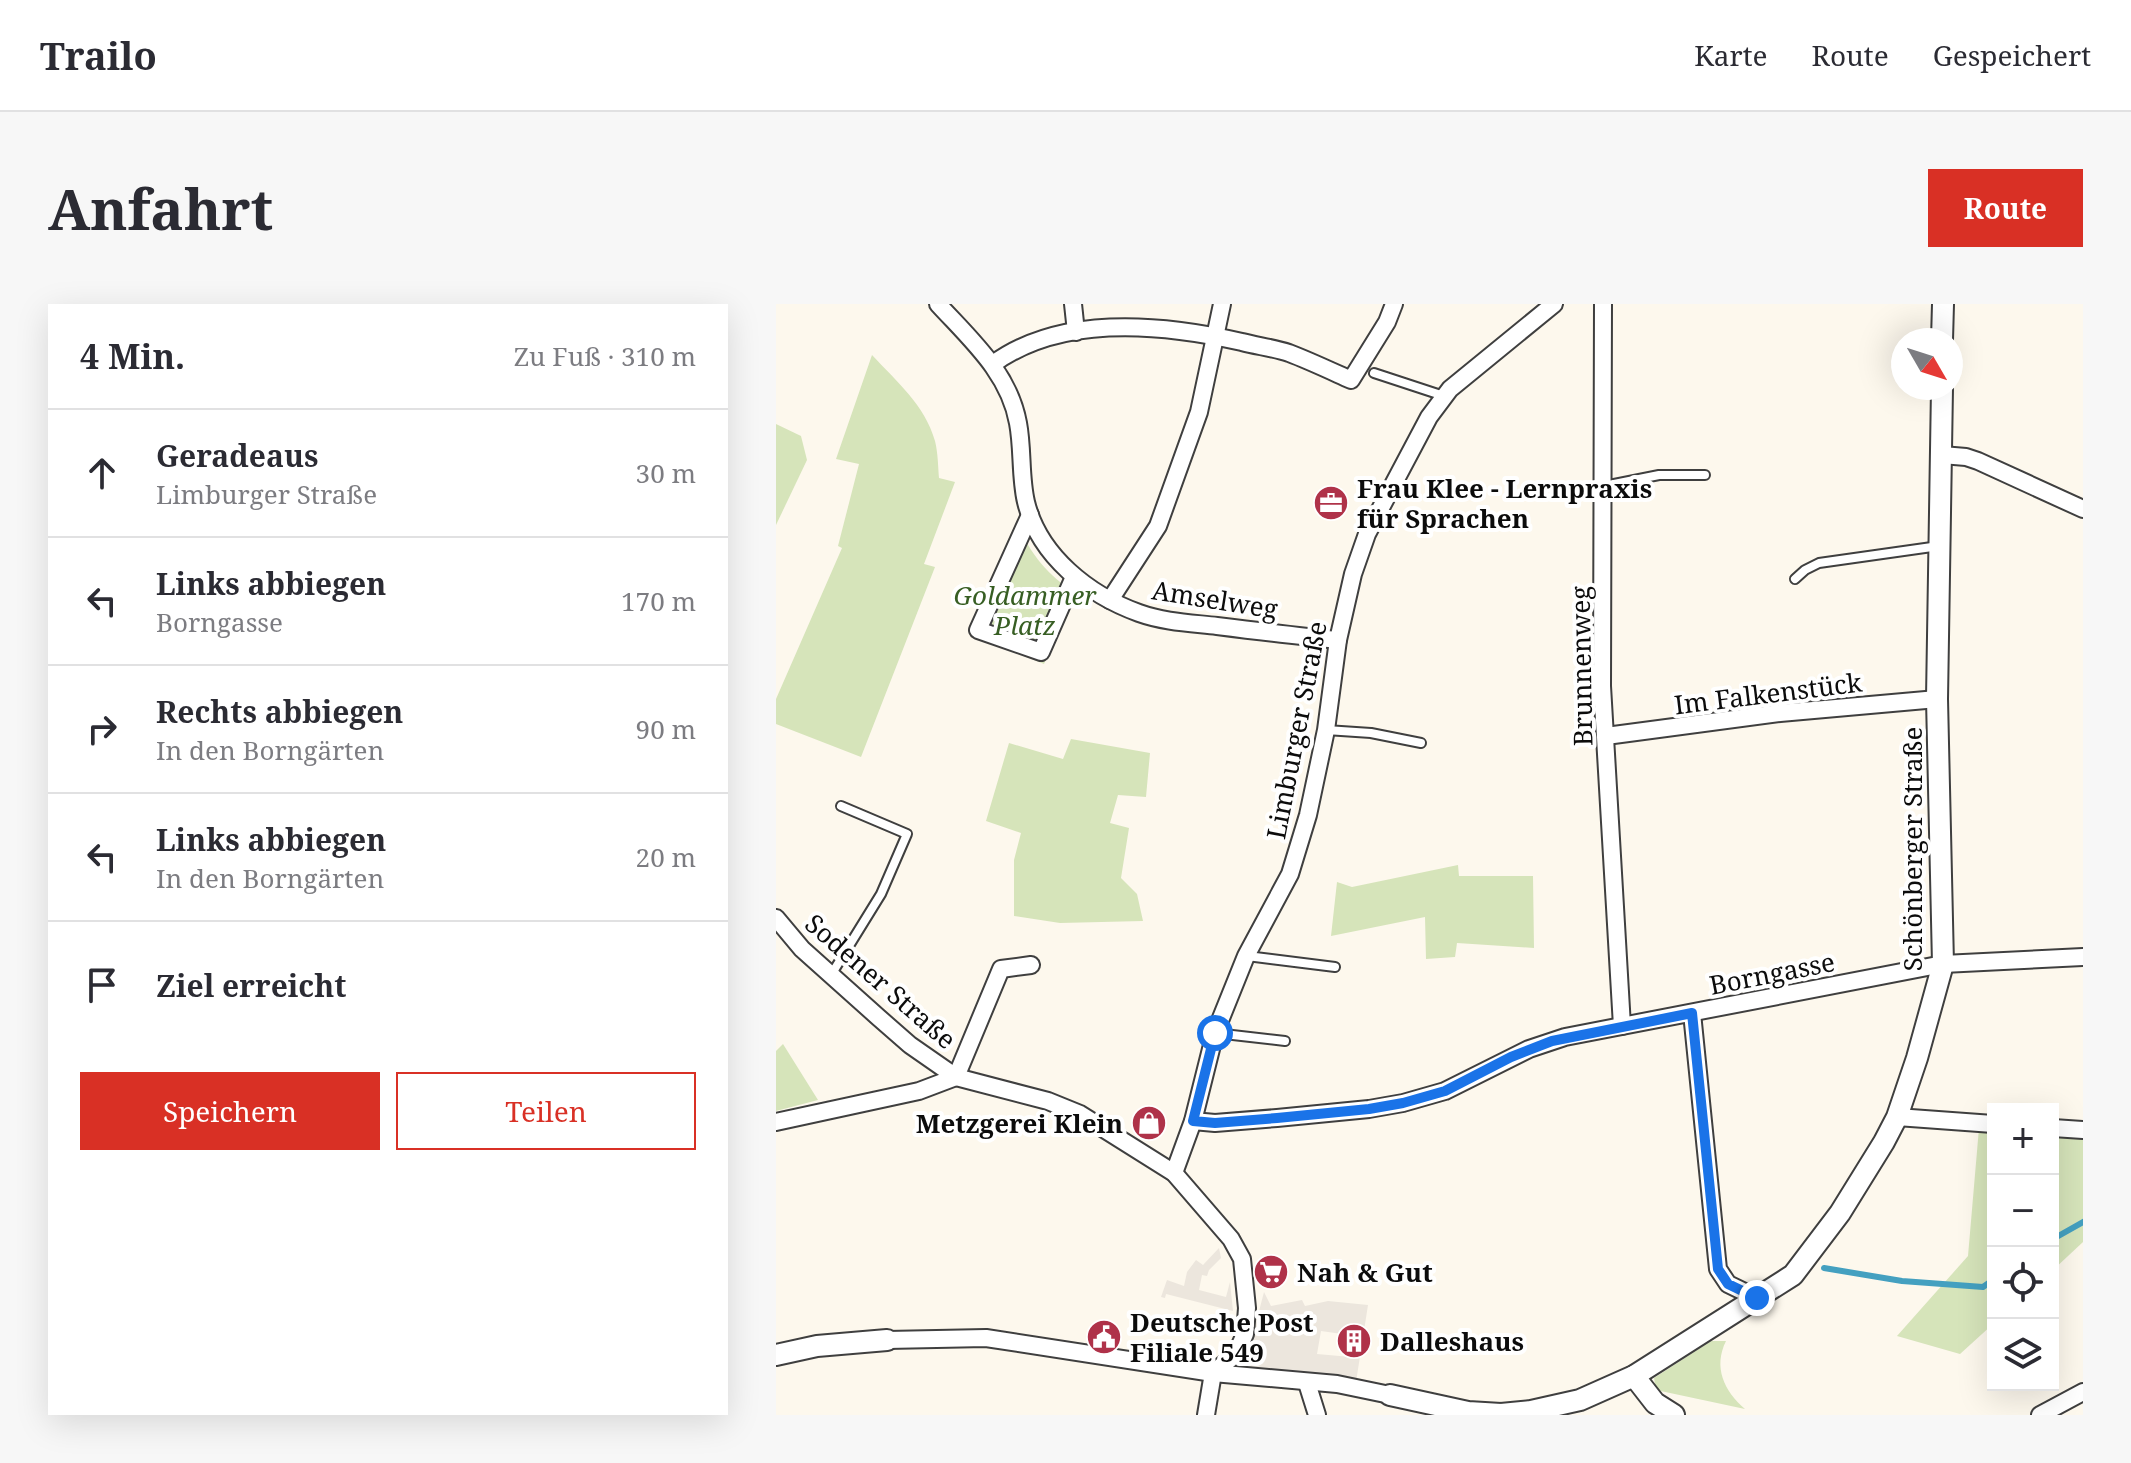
<!DOCTYPE html>
<html lang="de">
<head>
<meta charset="utf-8">
<style>
  :root { --surface:#fff; --page:#f7f7f7; --text:#2b2b33; --muted:#7c7c81; --line:#e1e1e2; --accent:#d93025 }
  body { margin:0; font-family:"Noto Serif",serif; background:var(--page); color:var(--text) }
  .controls { position:absolute; right:24px; bottom:24px; display:grid; overflow:hidden; border-radius:0px; box-shadow:0 8px 32px #0002 }
  .controls button { width:72px; height:72px; display:grid; place-items:center; padding:0; border:0; border-bottom:2px solid var(--line); background:var(--surface); color:var(--text); font:40px sans-serif }
  .compass { position:absolute; left:1115px; top:24px; width:72px; height:72px; border-radius:50%; background:var(--surface); box-shadow:0 8px 32px #0002; rotate:129deg }
  .stop { position:absolute; width:24px; height:24px; margin:-18px; border:6px solid #1a73e8; border-radius:50%; background:#fff }
  .stop.end { background:#1a73e8; border-color:#fff; box-shadow:0 2px 8px #0008 }
  .list { margin:0; padding:0; list-style:none }
  h2 { display:flex; justify-content:space-between; align-items:center; height:104px; margin:0; padding:0 32px; font-size:34px }
  h2 small { font-size:26px; font-weight:400; color:var(--muted) }
  .list li { display:grid; grid-template-columns:52px 1fr auto; gap:24px; align-items:center; box-sizing:border-box; height:128px; padding:0 32px; border-top:2px solid var(--line) }
  .list b { display:block; font-size:30px; white-space:nowrap }
  .list p { margin:0; font-size:26px; white-space:nowrap; color:var(--muted) }
  .list em { font-size:26px; font-style:normal; color:var(--muted) }
  .actions { display:flex; gap:16px; padding:24px 32px }
  .actions a { flex:1; padding:18px 0; border:2px solid var(--accent); border-radius:0px; text-align:center; font-size:28px; color:var(--accent) }
  .actions .main { background:var(--accent); color:#fff }
  .icon { flex:none; width:44px; height:44px; fill:none; stroke:currentColor; stroke-width:2; stroke-linecap:round; stroke-linejoin:round }
  .map { position:relative; flex:none; width:1307px; height:1111px; overflow:hidden; border-radius:0px }
  header { display:flex; align-items:center; gap:48px; box-sizing:border-box; height:112px; padding:0 40px; background:var(--surface); border-bottom:2px solid var(--line) }
  header strong { font-size:38px }
  nav { display:flex; gap:44px; margin-inline-start:auto; font-size:28px }
  .intro { display:flex; align-items:center; justify-content:space-between; box-sizing:border-box; height:192px; padding:0 48px }
  h1 { margin:0; font-size:56px }
  .button { padding:20px 36px; border-radius:0px; background:var(--accent); color:#fff; font-size:28px; font-weight:700 }
  main { display:flex; gap:48px; padding:0 48px }
  aside { flex:1; background:var(--surface); border-radius:0px; box-shadow:0 8px 32px #0002 }
  .map>svg:first-child { display:block }
  .green { fill:#d6e4ba }
  .plaza { fill:#ece6dd }
  .lines { fill:none; stroke-linecap:round; stroke-linejoin:round }
  .stream { stroke:#44a0c0; stroke-width:6 }
  .service-casing { stroke:#3f3f3f; stroke-width:12 }
  .minor-casing { stroke:#3f3f3f; stroke-width:20 }
  .tertiary-casing { stroke:#3f3f3f; stroke-width:24 }
  .service { stroke:#fff; stroke-width:8 }
  .minor { stroke:#fff; stroke-width:16 }
  .tertiary { stroke:#fff; stroke-width:20 }
  .route { stroke:#1a73e8; stroke-width:10 }
  .labels { text-anchor:middle; dominant-baseline:central; stroke-width:8; stroke-linejoin:round; paint-order:stroke }
  .poi-label { font-size:26px; font-weight:bold; fill:#0c0c0c; stroke:#fff; text-anchor:start }
  .park-label { font-size:26px; font-style:italic; fill:#375e23; stroke:#fff }
  .street-label { font-size:26px; fill:#0c0c0c; stroke:#fff }
</style>
</head>
<body>
<header>
<strong>Trailo</strong>
<nav><a>Karte</a><a>Route</a><a>Gespeichert</a></nav>
</header>
<div class="intro"><h1>Anfahrt</h1><a class="button">Route</a></div>
<main>
<aside>
<h2>4 Min.<small>Zu Fuß · 310 m</small></h2>
<ul class="list">
<li><svg class="icon" aria-label="ahead" viewBox="0 0 24 24"><path d="M12 20V5M6 11l6-6 6 6"/></svg><div><b>Geradeaus</b><p>Limburger Straße</p></div><em>30 m</em></li>
<li><svg class="icon" aria-label="left" viewBox="0 0 24 24"><path d="M17 20v-9H6M10 6l-5 5 5 5"/></svg><div><b>Links abbiegen</b><p>Borngasse</p></div><em>170 m</em></li>
<li><svg class="icon" aria-label="right" viewBox="0 0 24 24"><path d="M7 20v-9h11M14 6l5 5-5 5"/></svg><div><b>Rechts abbiegen</b><p>In den Borngärten</p></div><em>90 m</em></li>
<li><svg class="icon" aria-label="left" viewBox="0 0 24 24"><path d="M17 20v-9H6M10 6l-5 5 5 5"/></svg><div><b>Links abbiegen</b><p>In den Borngärten</p></div><em>20 m</em></li>
<li><svg class="icon" aria-label="arrive" viewBox="0 0 24 24"><path d="M6 21V4h12l-3 4 3 4H6"/></svg><div><b>Ziel erreicht</b></div></li>
</ul>
<div class="actions"><a class="main">Speichern</a><a>Teilen</a></div>
</aside>
<div class="map">
<svg width="1307" height="1111" viewBox="0 0 1307 1111">
  <rect width="100%" height="100%" fill="#fdf8ed"/>
  <!-- green -->
  <g class="green">
    <path d="M96,51c24,26 53,50 63,86 3,12 3,25 4,37l16,4 -31,82 11,3 -74,190 -85,-33v-25l66,-151 -4,-2 21,-82 -23,-5z"/>
    <polygon points="0,120 25,132 31,156 0,221"/>
    <path d="M244,226c14,29 32,49 60,66l-3,-1 -5,3 -28,66 -64,-26z"/>
    <polygon points="295,435 374,449 370,493 342,491 334,519 353,524 345,574 361,590 367,617 284,619 238,612 238,556 245,529 210,517 233,439 287,455"/>
    <polygon points="682,561 683,572 757,572 758,644 681,639 679,653 650,655 649,613 555,632 561,578 576,583"/>
    <polygon points="7,740 42,796 0,807 0,747"/>
    <polygon points="1203,824 1217,824 1217,1020 1184,1050 1121,1032 1192,952"/>
    <polygon points="1277,825 1307,825 1307,938 1277,966"/>
    <path d="M935,1037h15c-13,26 -2,50 19,68l-89,-19 -2,-12z"/>
  </g>
  <!-- plaza -->
  <g class="plaza">
    <polygon points="443,944 445,954 433,966 431,972 426,971 423,986 450,993 454,978 457,1007 390,990 389,994 385,993 391,976 408,982 411,968 420,956 427,961"/>
    <polygon points="488,988 495,1002 526,996 529,1002 552,997 592,1001 587,1033 545,1027 541,1050 575,1053 579,1045 585,1046 580,1078 468,1065"/>
  </g>
  <g class="lines">
    <!-- stream -->
    <g class="stream">
      <polyline points="1277,935 1307,918"/>
      <polyline points="1048,964 1126,977 1207,983 1217,976"/>
    </g>
    <!-- service casing -->
    <g class="service-casing">
      <g id="service">
        <polyline points="598,69 668,92"/>
        <polyline points="828,182 883,171 929,171"/>
        <polyline points="1019,275 1029,266 1043,259 1163,242"/>
        <polyline points="550,426 595,429 645,439"/>
        <polyline points="471,652 559,663"/>
        <polyline points="55,671 105,590 131,530 65,502"/>
        <polyline points="439,729 509,737"/>
      </g>
    </g>
    <!-- minor casing -->
    <g class="minor-casing">
      <g id="minor">
        <path d="M162,0c33,36 71,69 80,119 5,26 2,54 8,79 13,54 63,93 113,111 25,9 52,10 78,13 40,5 80,10 121,14"/>
        <polyline points="297,0 300,28"/>
        <polyline points="827,0 826,382 846,722"/>
        <path d="M217,60c68,-50 170,-40 249,-22 15,4 32,6 47,11 21,8 42,18 62,27l36,-58 7,-18"/>
        <polyline points="1166,151 1190,153 1202,157 1307,205"/>
        <polyline points="254,211 202,326 265,348 298,273"/>
        <polyline points="334,296 382,222 423,108 446,0"/>
        <polyline points="830,432 1004,409 1161,395"/>
        <polyline points="0,614 26,645 102,713 134,741 180,773 272,797 304,810 398,869 455,935 466,955 471,1004 469,1030 460,1050 437,1069"/>
        <polyline points="916,709 942,965 952,980 981,994"/>
        <polyline points="1121,813 1217,820"/>
        <polyline points="417,817 439,819 501,814 593,805 627,799 669,787 753,745 789,733 1167,660 1307,653"/>
        <polyline points="0,818 143,787 180,773 225,665 255,661"/>
        <polyline points="1277,824 1307,826"/>
        <polyline points="398,869 417,817 439,729 470,652 514,570 532,511 550,426 562,336 577,270 591,230 653,113 674,85 778,0"/>
        <polyline points="111,1036 210,1034 437,1069 561,1080 614,1091"/>
        <polyline points="531,1079 541,1111"/>
        <polyline points="430,1111 437,1069"/>
        <polyline points="1264,1111 1307,1088"/>
      </g>
    </g>
    <!-- tertiary casing -->
    <g class="tertiary-casing">
      <g id="tertiary">
        <polyline points="1166,36 1167,0"/>
        <polyline points="0,1051 41,1042 111,1036"/>
        <polyline points="858,1072 879,1099 898,1111"/>
        <polyline points="614,1091 692,1108 725,1110 755,1107 804,1096 858,1072 1017,971 1064,909 1108,838 1121,813 1141,754 1167,660 1161,395 1166,84"/>
      </g>
    </g>
    <!-- service -->
    <use href="#service" class="service"/>
    <!-- minor -->
    <use href="#minor" class="minor"/>
    <!-- tertiary -->
    <use href="#tertiary" class="tertiary"/>
  </g>
  <g class="lines">
    <!-- route -->
    <polyline class="route" points="439,729 417,817 439,819 501,814 593,805 627,799 669,787 735,753 776,737 916,709 942,965 952,980 981,994"/>
  </g>
  <!-- icons -->
  <defs>
    <g id="office-disc" transform="scale(1.8)"><circle r="9.5" fill="#af3249" stroke="#fff"/><path d="M-6-3h4V-5.5h4V-3h4V5H-6ZM-1-4.5V-3h2v-1.5ZM-6 0V1H6V0Z" fill="#fff"/></g>
    <g id="shop-disc" transform="scale(1.8)"><circle r="9.5" fill="#af3249" stroke="#fff"/><path d="M-5-2.5h2.3a2.7 3.5 0 0 1 5.4 0H5L5.5 6h-11ZM-1.5-2.5h3a1.5 2.3 0 0 0-3 0Z" fill="#fff"/></g>
    <g id="supermarket-disc" transform="scale(1.8)"><circle r="9.5" fill="#af3249" stroke="#fff"/><path d="M-6-5.5h2.5l.6 2H6L4.5 2H-2.5L-4.4-4H-6ZM-1.5 3.2a1.3 1.3 0 1 0 .1 0ZM3 3.2a1.3 1.3 0 1 0 .1 0Z" fill="#fff"/></g>
    <g id="civic-disc" transform="scale(1.8)"><circle r="9.5" fill="#af3249" stroke="#fff"/><path d="M-.6-6.5H3V-4.5H.6V-3L4-1V1h2V6H-6V1h2V-1L-.6-3ZM-1.2 2.5V6h2.4V2.5Z" fill="#fff"/></g>
    <g id="building-disc" transform="scale(1.8)"><circle r="9.5" fill="#af3249" stroke="#fff"/><path d="M-4-6H4V6H1V3H-1V6H-4ZM-2.5-4.3h1.7v1.8h-1.7ZM.8-4.3h1.7v1.8H.8ZM-2.5-1h1.7V.8h-1.7ZM.8-1h1.7V.8H.8Z" fill="#fff"/></g>
  </defs>
  <g fill-rule="evenodd">
    <use href="#office-disc" x="555" y="199"/>
    <use href="#shop-disc" x="373" y="819"/>
    <use href="#supermarket-disc" x="495" y="968"/>
    <use href="#civic-disc" x="328" y="1033"/>
    <use href="#building-disc" x="578" y="1037"/>
  </g>
  <g class="labels">
    <!-- poi labels -->
    <g class="poi-label">
      <text x="581" y="184">Frau Klee - Lernpraxis<tspan x="581" dy="30">für Sprachen</tspan></text>
      <text x="347" y="819" text-anchor="end">Metzgerei Klein</text>
      <text x="521" y="968">Nah &amp; Gut</text>
      <text x="354" y="1018">Deutsche Post<tspan x="354" dy="30">Filiale 549</tspan></text>
      <text x="604" y="1037">Dalleshaus</text>
    </g>
    <!-- park labels -->
    <g class="park-label">
      <text x="249" y="291">Goldammer<tspan x="249" dy="30">Platz</tspan></text>
    </g>
    <!-- street labels -->
    <g class="street-label">
      <text transform="translate(439 295) rotate(9)">Amselweg</text>
      <text transform="translate(805 362) rotate(-91)">Brunnenweg</text>
      <text transform="translate(992 389) rotate(-7)">Im Falkenstück</text>
      <text transform="translate(520 426) rotate(-79)">Limburger Straße</text>
      <text transform="translate(1136 545) rotate(-90)">Schönberger Straße</text>
      <text transform="translate(996 669) rotate(-11)">Borngasse</text>
      <text transform="translate(105 677) rotate(41)">Sodener Straße</text>
    </g>
  </g>
</svg>
<div class="controls">
<button>+</button>
<button>−</button>
<button><svg class="icon" aria-label="locate" viewBox="0 0 24 24"><circle cx="12" cy="12" r="6"/><path d="M12 2v4M12 18v4M2 12h4M18 12h4"/></svg></button>
<button><svg class="icon" aria-label="layers" viewBox="0 0 24 24"><path d="M12 4l9 5-9 5-9-5zM3 14l9 5 9-5"/></svg></button>
</div>
<svg class="compass" viewBox="-18 -18 36 36"><path d="M0-13l5 13h-10z" fill="#e53935"/><path d="M0 13l5-13h-10z" fill="#7c7c81"/></svg>
<div class="stop" style="left:439px;top:729px"></div>
<div class="stop end" style="left:981px;top:994px"></div>
</div>
</main>
</body>
</html>
